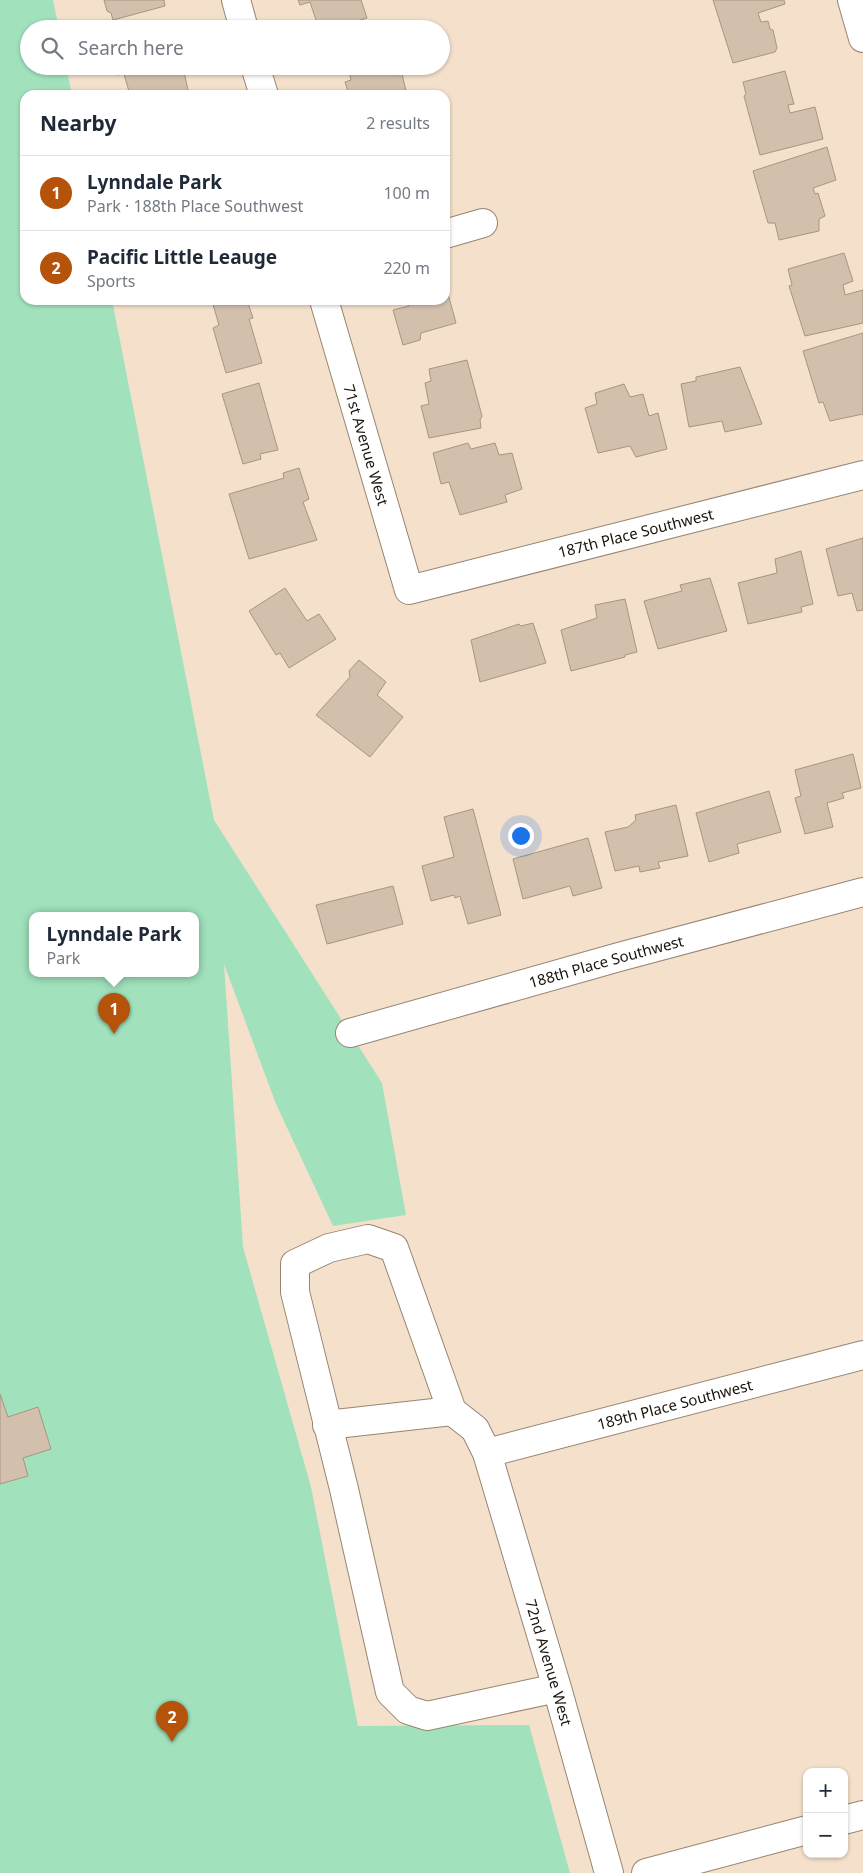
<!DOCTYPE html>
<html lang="en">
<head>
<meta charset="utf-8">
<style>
  :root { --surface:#fff; --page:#f2f2f3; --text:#1f2937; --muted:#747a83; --line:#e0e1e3; --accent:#b45309 }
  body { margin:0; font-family:"Noto Sans",sans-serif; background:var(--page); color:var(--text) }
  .controls { position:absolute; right:15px; bottom:15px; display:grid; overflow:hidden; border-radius:10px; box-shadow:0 1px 4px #0004 }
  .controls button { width:45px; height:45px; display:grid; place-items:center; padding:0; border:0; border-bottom:1px solid var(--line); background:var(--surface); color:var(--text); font:25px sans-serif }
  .you { position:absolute; left:520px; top:835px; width:18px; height:18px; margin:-12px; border:4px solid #fff; border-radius:50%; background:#1a73e8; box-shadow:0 0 0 8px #1a73e833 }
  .badge { display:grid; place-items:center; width:32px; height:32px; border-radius:50%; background:var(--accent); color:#fff; font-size:16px; font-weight:700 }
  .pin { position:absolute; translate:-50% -41px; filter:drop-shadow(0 1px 2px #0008) }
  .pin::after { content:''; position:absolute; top:26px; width:18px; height:15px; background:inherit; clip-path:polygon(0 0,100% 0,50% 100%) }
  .popup { position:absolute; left:29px; top:912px; width:170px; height:65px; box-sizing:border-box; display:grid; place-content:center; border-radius:10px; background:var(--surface); filter:drop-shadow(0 1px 4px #0005); font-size:16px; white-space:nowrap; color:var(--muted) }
  .popup b { font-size:19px; color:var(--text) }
  .popup::after { content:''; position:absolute; left:50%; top:100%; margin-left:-10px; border:10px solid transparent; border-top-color:var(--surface) }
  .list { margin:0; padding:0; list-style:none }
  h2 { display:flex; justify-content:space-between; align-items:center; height:65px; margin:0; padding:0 20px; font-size:21px }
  h2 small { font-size:16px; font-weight:400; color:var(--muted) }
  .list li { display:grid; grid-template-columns:32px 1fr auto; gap:15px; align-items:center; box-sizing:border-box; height:75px; padding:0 20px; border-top:1px solid var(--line) }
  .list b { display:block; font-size:19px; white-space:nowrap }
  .list p { margin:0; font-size:16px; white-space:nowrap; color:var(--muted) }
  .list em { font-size:16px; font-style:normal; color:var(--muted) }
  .icon { flex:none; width:28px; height:28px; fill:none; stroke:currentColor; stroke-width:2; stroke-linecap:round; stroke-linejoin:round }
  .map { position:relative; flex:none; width:863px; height:1873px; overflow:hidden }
  .search { position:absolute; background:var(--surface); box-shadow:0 1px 4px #0004; left:20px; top:20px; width:430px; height:55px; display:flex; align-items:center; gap:12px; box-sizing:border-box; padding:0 18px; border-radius:28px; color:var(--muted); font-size:19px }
  .panel { position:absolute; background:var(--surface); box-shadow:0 1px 4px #0004; left:20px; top:90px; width:430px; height:215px; border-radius:15px }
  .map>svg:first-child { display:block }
  .green { fill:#a1e2bd; fill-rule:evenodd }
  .building { fill:#d3c0ac; stroke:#a79582 }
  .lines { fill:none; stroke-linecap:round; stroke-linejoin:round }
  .minor-casing { stroke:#978572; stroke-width:30 }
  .minor { stroke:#fff; stroke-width:28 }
  .labels { text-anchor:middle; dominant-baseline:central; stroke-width:4; stroke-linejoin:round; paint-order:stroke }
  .street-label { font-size:15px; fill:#1a130c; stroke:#f4e0cb }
</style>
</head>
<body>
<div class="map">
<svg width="863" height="1873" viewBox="0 0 863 1873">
  <rect width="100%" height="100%" fill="#f4e0cb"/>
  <!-- green -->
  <path class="green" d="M0,0h53l6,29h-30v37h37l6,29h-47v205h87l102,520 168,263 24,132 -73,11 -57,-122 -52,-140 19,283 68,240 47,239 171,-1 41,148h-570zM33,915h162v58h-162z"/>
  <!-- building -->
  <g class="building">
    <polygon points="104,0 164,0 165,6 113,20 111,13 107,11"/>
    <polygon points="298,0 361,0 367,18 332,29 319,29 310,2 300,5"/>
    <polygon points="713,0 784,0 785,4 758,13 761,22 768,21 770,29 773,30 777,48 775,52 733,63"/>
    <polygon points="113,66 172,66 174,71 183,67 189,95 130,95 124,74 117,75"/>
    <polygon points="348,66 395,66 397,75 402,74 407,95 349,95 345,82 351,80"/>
    <polygon points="785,71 794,104 788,105 790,113 815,107 823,139 760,155 744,96 746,94 743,82"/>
    <polygon points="827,147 836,180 813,188 815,194 818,193 825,216 819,219 819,231 779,240 775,223 768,223 753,171"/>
    <polygon points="844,253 853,281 843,285 845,295 863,290 863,323 805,336 789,286 792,285 788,269"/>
    <polygon points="445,283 456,323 421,333 420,340 403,345 393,310 409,306 407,300 445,300"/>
    <polygon points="216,300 247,300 253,318 249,319 262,363 226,373 213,328 219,325 212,301"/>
    <polygon points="863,333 863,414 830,421 823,402 819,403 803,351"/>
    <polygon points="467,360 482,416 480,420 481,428 429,438 421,406 429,404 425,383 431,381 429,369"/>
    <polygon points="740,367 762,424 725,432 722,421 689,427 681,384 696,381 696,377"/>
    <polygon points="259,383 278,450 260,454 261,459 243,464 222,394"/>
    <polygon points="624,384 630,397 643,394 649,416 658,413 667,449 636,457 630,446 598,453 585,408 597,404 595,393"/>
    <polygon points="468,443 471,449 495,443 499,455 512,453 522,489 505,495 507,502 460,515 449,482 441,484 433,453"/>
    <polygon points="299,468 309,499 303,502 317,540 249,559 229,494 284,478 283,473"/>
    <polygon points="863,538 863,610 857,611 852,593 838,596 826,549"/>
    <polygon points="801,551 813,604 801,607 802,612 748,624 738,583 777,573 775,559"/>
    <polygon points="710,578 727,631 658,649 644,601 682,591 680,585"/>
    <polygon points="285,588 307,621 319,614 336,639 289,668 280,653 276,655 249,611"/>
    <polygon points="625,599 637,652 625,655 625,657 571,671 561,630 597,618 595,605"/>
    <polygon points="533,623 546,663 480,682 471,640 519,624 521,626"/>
    <polygon points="359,660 386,682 377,695 403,717 370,757 316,715 350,677 349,671"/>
    <polygon points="853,754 861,788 842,793 844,798 827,803 833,827 805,834 795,798 801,796 795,770"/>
    <polygon points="769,791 781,832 737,844 739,853 709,862 696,813"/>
    <polygon points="676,805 688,856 658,862 660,868 640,872 639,866 615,871 605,832 628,827 636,820 635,815"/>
    <polygon points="473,809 501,915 468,924 460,896 455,898 454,895 431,901 422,866 454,857 444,817"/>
    <polygon points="588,838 602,888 573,896 570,886 523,899 513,859"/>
    <polygon points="393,886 403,924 327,944 316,905"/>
    <polygon points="0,1394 8,1417 38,1407 51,1449 23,1458 28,1476 0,1484"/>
  </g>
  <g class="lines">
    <!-- minor casing -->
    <g class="minor-casing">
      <g id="minor">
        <polyline points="236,0 244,29"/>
        <polyline points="852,0 863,38"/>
        <polyline points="255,66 264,95"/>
        <polyline points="445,234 483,223"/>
        <path id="s1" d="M324,300l85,290 454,-115"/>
        <path id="s2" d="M350,1033l269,-76 244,-65"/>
        <polyline points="327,1425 452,1411"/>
        <path id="s3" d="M487,1453l376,-98"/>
        <path id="s4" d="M557,1688l-130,28 -19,-6 -18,-18 -46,-203 -49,-197v-28l34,-16 39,-9 26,9 58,163 23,18 12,24 70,235 52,185"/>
        <polyline points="844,1820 863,1815"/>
        <polyline points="646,1873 807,1830"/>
      </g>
    </g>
    <!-- minor -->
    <use href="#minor" class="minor"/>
  </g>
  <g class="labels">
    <!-- street labels -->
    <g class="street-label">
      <text stroke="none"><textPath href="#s1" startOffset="151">71st Avenue West</textPath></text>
      <text stroke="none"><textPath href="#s1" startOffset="536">187th Place Southwest</textPath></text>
      <text stroke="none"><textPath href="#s2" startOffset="266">188th Place Southwest</textPath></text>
      <text stroke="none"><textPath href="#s3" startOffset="194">189th Place Southwest</textPath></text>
      <text stroke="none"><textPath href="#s4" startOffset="1170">72nd Avenue West</textPath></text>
    </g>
  </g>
</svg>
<div class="controls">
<button>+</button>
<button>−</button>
</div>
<div class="you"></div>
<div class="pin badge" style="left:114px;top:1034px">1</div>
<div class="popup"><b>Lynndale Park</b>Park</div>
<div class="pin badge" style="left:172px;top:1742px">2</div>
<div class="search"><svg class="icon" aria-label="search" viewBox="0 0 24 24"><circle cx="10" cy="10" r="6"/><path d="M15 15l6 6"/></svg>Search here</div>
<section class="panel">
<h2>Nearby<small>2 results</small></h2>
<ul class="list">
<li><span class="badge">1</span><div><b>Lynndale Park</b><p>Park · 188th Place Southwest</p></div><em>100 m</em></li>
<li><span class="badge">2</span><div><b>Pacific Little Leauge</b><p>Sports</p></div><em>220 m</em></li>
</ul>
</section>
</div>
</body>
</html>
